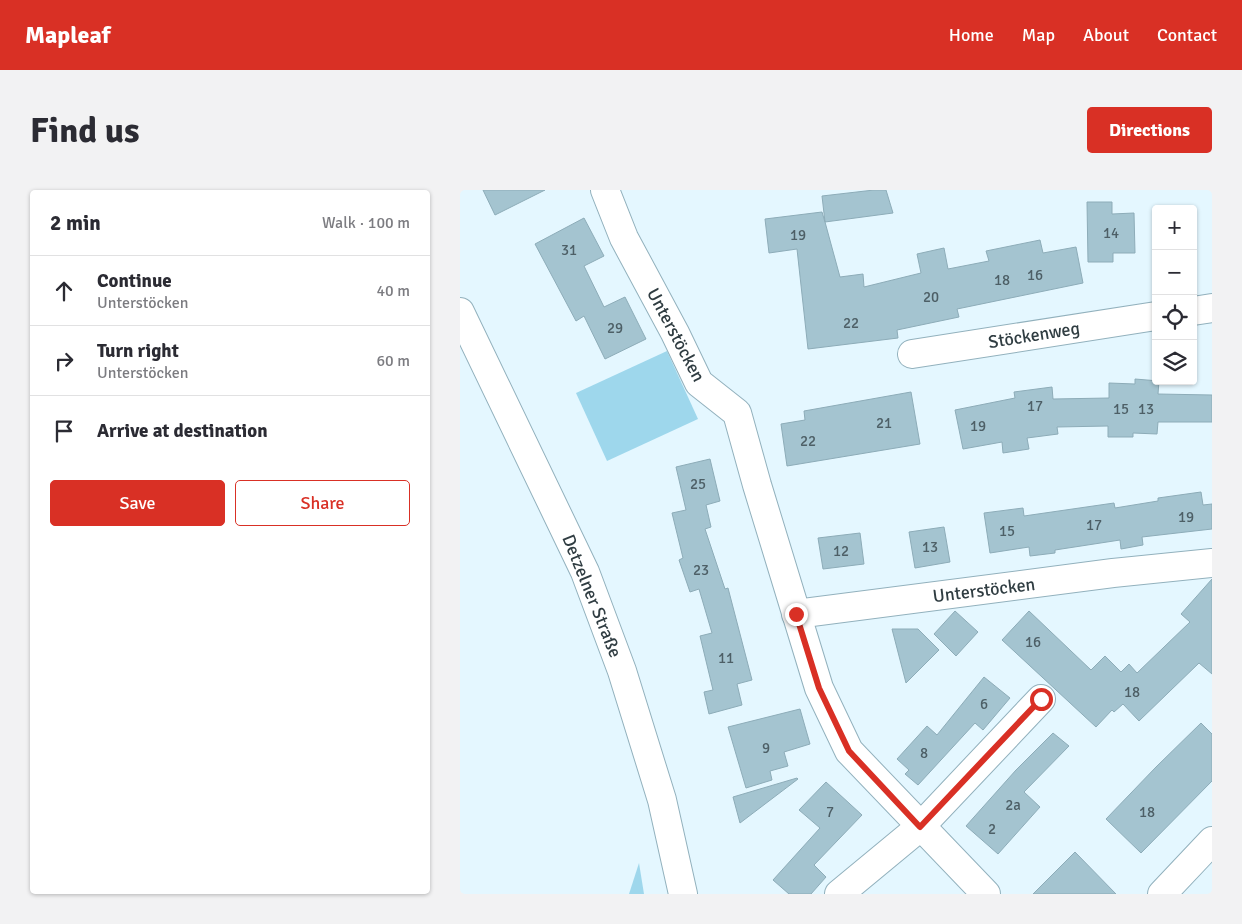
<!DOCTYPE html>
<html lang="en">
<head>
<meta charset="utf-8">
<style>
  :root { --surface:#fff; --page:#f2f2f3; --text:#2b2b33; --muted:#7c7c81; --line:#e1e1e2; --accent:#d93025 }
  body { margin:0; font-family:Signika,sans-serif; background:var(--page); color:var(--text) }
  .controls { position:absolute; right:15px; top:15px; display:grid; overflow:hidden; border-radius:5px; box-shadow:0 1px 4px #0004 }
  .controls button { width:45px; height:45px; display:grid; place-items:center; padding:0; border:0; border-bottom:1px solid var(--line); background:var(--surface); color:var(--text); font:25px sans-serif }
  .stop { position:absolute; width:15px; height:15px; margin:-11px; border:4px solid #d93025; border-radius:50%; background:#fff }
  .stop.end { background:#d93025; border-color:#fff; box-shadow:0 1px 5px #0008 }
  .list { margin:0; padding:0; list-style:none }
  h2 { display:flex; justify-content:space-between; align-items:center; height:65px; margin:0; padding:0 20px; font-size:21px }
  h2 small { font-size:16px; font-weight:400; color:var(--muted) }
  .list li { display:grid; grid-template-columns:32px 1fr auto; gap:15px; align-items:center; box-sizing:border-box; height:70px; padding:0 20px; border-top:1px solid var(--line) }
  .list b { display:block; font-size:19px; white-space:nowrap }
  .list p { margin:0; font-size:16px; white-space:nowrap; color:var(--muted) }
  .list em { font-size:16px; font-style:normal; color:var(--muted) }
  .actions { display:flex; gap:10px; padding:15px 20px }
  .actions a { flex:1; padding:11px 0; border:1px solid var(--accent); border-radius:5px; text-align:center; font-size:18px; color:var(--accent) }
  .actions .main { background:var(--accent); color:#fff }
  .icon { flex:none; width:28px; height:28px; fill:none; stroke:currentColor; stroke-width:2; stroke-linecap:round; stroke-linejoin:round }
  .map { position:relative; flex:none; width:752px; height:704px; overflow:hidden; border-radius:5px }
  header { display:flex; align-items:center; gap:30px; box-sizing:border-box; height:70px; padding:0 25px; background:var(--accent); color:#fff }
  header strong { font-size:24px }
  nav { display:flex; gap:28px; margin-inline-start:auto; font-size:18px }
  .intro { display:flex; align-items:center; justify-content:space-between; box-sizing:border-box; height:120px; padding:0 30px }
  h1 { margin:0; font-size:35px }
  .button { padding:12px 22px; border-radius:5px; background:var(--accent); color:#fff; font-size:18px; font-weight:700 }
  main { display:flex; gap:30px; padding:0 30px }
  aside { flex:1; background:var(--surface); border-radius:5px; box-shadow:0 1px 4px #0004 }
  .map>svg:first-child { display:block }
  .green { fill:#9ed7ec }
  .building { fill:#a4c4d0; stroke:#8dacb8 }
  .lines { fill:none; stroke-linecap:round; stroke-linejoin:round }
  .minor-casing { stroke:#92b1bd; stroke-width:30 }
  .minor { stroke:#fff; stroke-width:28 }
  .route { stroke:#d93025; stroke-width:6 }
  .labels { text-anchor:middle; dominant-baseline:central; stroke-width:4; stroke-linejoin:round; paint-order:stroke }
  .number-label { font-size:15px; fill:#4d5f66 }
  .street-label { font-size:18px; fill:#303d42; stroke:#fff }
</style>
</head>
<body>
<header>
<strong>Mapleaf</strong>
<nav><a>Home</a><a>Map</a><a>About</a><a>Contact</a></nav>
</header>
<div class="intro"><h1>Find us</h1><a class="button">Directions</a></div>
<main>
<aside>
<h2>2 min<small>Walk · 100 m</small></h2>
<ul class="list">
<li><svg class="icon" aria-label="ahead" viewBox="0 0 24 24"><path d="M12 20V5M6 11l6-6 6 6"/></svg><div><b>Continue</b><p>Unterstöcken</p></div><em>40 m</em></li>
<li><svg class="icon" aria-label="right" viewBox="0 0 24 24"><path d="M7 20v-9h11M14 6l5 5-5 5"/></svg><div><b>Turn right</b><p>Unterstöcken</p></div><em>60 m</em></li>
<li><svg class="icon" aria-label="arrive" viewBox="0 0 24 24"><path d="M6 21V4h12l-3 4 3 4H6"/></svg><div><b>Arrive at destination</b></div></li>
</ul>
<div class="actions"><a class="main">Save</a><a>Share</a></div>
</aside>
<div class="map">
<svg width="752" height="704" viewBox="0 0 752 704">
  <rect width="100%" height="100%" fill="#e4f7ff"/>
  <!-- green -->
  <g class="green">
    <polygon points="207,161 238,229 147,271 116,203"/>
    <polygon points="179,673 184,704 169,704"/>
  </g>
  <!-- building -->
  <g class="building">
    <polygon points="23,0 85,0 35,25"/>
    <polygon points="414,0 426,0 433,23 365,32 380,87 403,84 404,97 461,83 457,64 484,58 488,79 529,71 526,61 580,50 583,63 616,57 623,93 497,119 499,127 437,140 438,148 348,159 337,59 309,63 305,29 362,22 365,32 362,6"/>
    <polygon points="627,12 652,12 652,24 674,23 675,63 653,63 653,72 628,72"/>
    <polygon points="124,28 144,66 124,76 144,117 165,107 186,149 145,169 124,126 116,131 75,54"/>
    <polygon points="675,189 699,191 698,204 752,205 752,232 698,232 697,244 673,243 673,247 648,247 648,236 597,237 598,244 567,248 569,259 543,263 542,252 503,259 495,220 555,208 554,202 592,197 593,209 649,208 649,193 675,194"/>
    <polygon points="451,202 460,254 327,276 321,234 345,230 344,221"/>
    <polygon points="250,269 260,311 246,315 251,337 245,339 265,399 268,398 292,490 277,494 282,515 249,524 244,502 253,500 240,446 252,443 239,399 230,402 219,370 223,368 212,323 226,320 216,277"/>
    <polygon points="741,302 743,315 752,314 752,339 682,347 683,355 661,359 660,350 595,360 595,363 570,366 569,357 530,363 524,323 563,318 564,326 654,313 655,318 698,311 698,308"/>
    <polygon points="484,337 490,372 455,378 449,342"/>
    <polygon points="400,343 404,374 363,379 358,348"/>
    <polygon points="752,389 752,484 739,473 679,531 663,514 654,522 652,520 636,537 542,450 569,421 631,480 645,466 661,482 669,474 677,483 730,432 721,424"/>
    <polygon points="495,421 518,442 496,466 474,444"/>
    <polygon points="432,439 458,439 479,460 446,493"/>
    <polygon points="524,487 550,508 523,540 515,533 458,595 445,584 449,580 437,569 467,536 477,545"/>
    <polygon points="340,519 350,554 324,562 328,576 310,581 312,590 286,598 268,537"/>
    <polygon points="741,533 752,544 752,591 681,663 646,629 696,577"/>
    <polygon points="593,543 609,556 564,602 580,617 538,664 506,636 556,580"/>
    <polygon points="337,588 338,589 280,633 273,607"/>
    <polygon points="366,592 402,625 354,675 366,687 351,704 329,704 313,690 360,638 339,620"/>
    <polygon points="615,662 656,704 573,704"/>
  </g>
  <g class="lines">
    <!-- minor casing -->
    <g class="minor-casing">
      <g id="minor">
        <polyline points="145,0 164,48 215,143 239,193 277,223 297,295 359,498 389,561 526,704"/>
        <polyline points="733,121 752,118"/>
        <polyline points="0,122 125,382 162,481 202,610 223,704"/>
        <polyline points="452,164 696,126"/>
        <polyline points="336,424 653,383 752,373"/>
        <polyline points="379,704 460,637 581,509"/>
        <polyline points="702,704 752,651"/>
      </g>
    </g>
    <!-- minor -->
    <use href="#minor" class="minor"/>
  </g>
  <g class="lines">
    <!-- route -->
    <polyline class="route" points="336,424 359,498 389,561 460,637 581,509"/>
  </g>
  <g class="labels">
    <!-- number labels -->
    <g class="number-label">
      <text x="651" y="43">14</text>
      <text x="338" y="45">19</text>
      <text x="109" y="60">31</text>
      <text x="575" y="85">16</text>
      <text x="542" y="90">18</text>
      <text x="471" y="107">20</text>
      <text x="391" y="133">22</text>
      <text x="155" y="138">29</text>
      <text x="575" y="216">17</text>
      <text x="661" y="219">15</text>
      <text x="686" y="219">13</text>
      <text x="424" y="233">21</text>
      <text x="518" y="236">19</text>
      <text x="348" y="251">22</text>
      <text x="238" y="294">25</text>
      <text x="726" y="327">19</text>
      <text x="634" y="335">17</text>
      <text x="547" y="341">15</text>
      <text x="470" y="357">13</text>
      <text x="381" y="361">12</text>
      <text x="241" y="380">23</text>
      <text x="573" y="452">16</text>
      <text x="266" y="468">11</text>
      <text x="672" y="502">18</text>
      <text x="524" y="514">6</text>
      <text x="306" y="558">9</text>
      <text x="464" y="563">8</text>
      <text x="553" y="615">2a</text>
      <text x="370" y="622">7</text>
      <text x="687" y="622">18</text>
      <text x="532" y="639">2</text>
    </g>
    <!-- street labels -->
    <g class="street-label">
      <text transform="translate(216 145) rotate(62)">Unterstöcken</text>
      <text transform="translate(574 145) rotate(-9)">Stöckenweg</text>
      <text transform="translate(524 400) rotate(-7)">Unterstöcken</text>
      <text transform="translate(132 406) rotate(68)">Detzelner Straße</text>
    </g>
  </g>
</svg>
<div class="controls">
<button>+</button>
<button>−</button>
<button><svg class="icon" aria-label="locate" viewBox="0 0 24 24"><circle cx="12" cy="12" r="6"/><path d="M12 2v4M12 18v4M2 12h4M18 12h4"/></svg></button>
<button><svg class="icon" aria-label="layers" viewBox="0 0 24 24"><path d="M12 4l9 5-9 5-9-5zM3 14l9 5 9-5"/></svg></button>
</div>
<div class="stop" style="left:581px;top:509px"></div>
<div class="stop end" style="left:336px;top:424px"></div>
</div>
</main>
</body>
</html>
